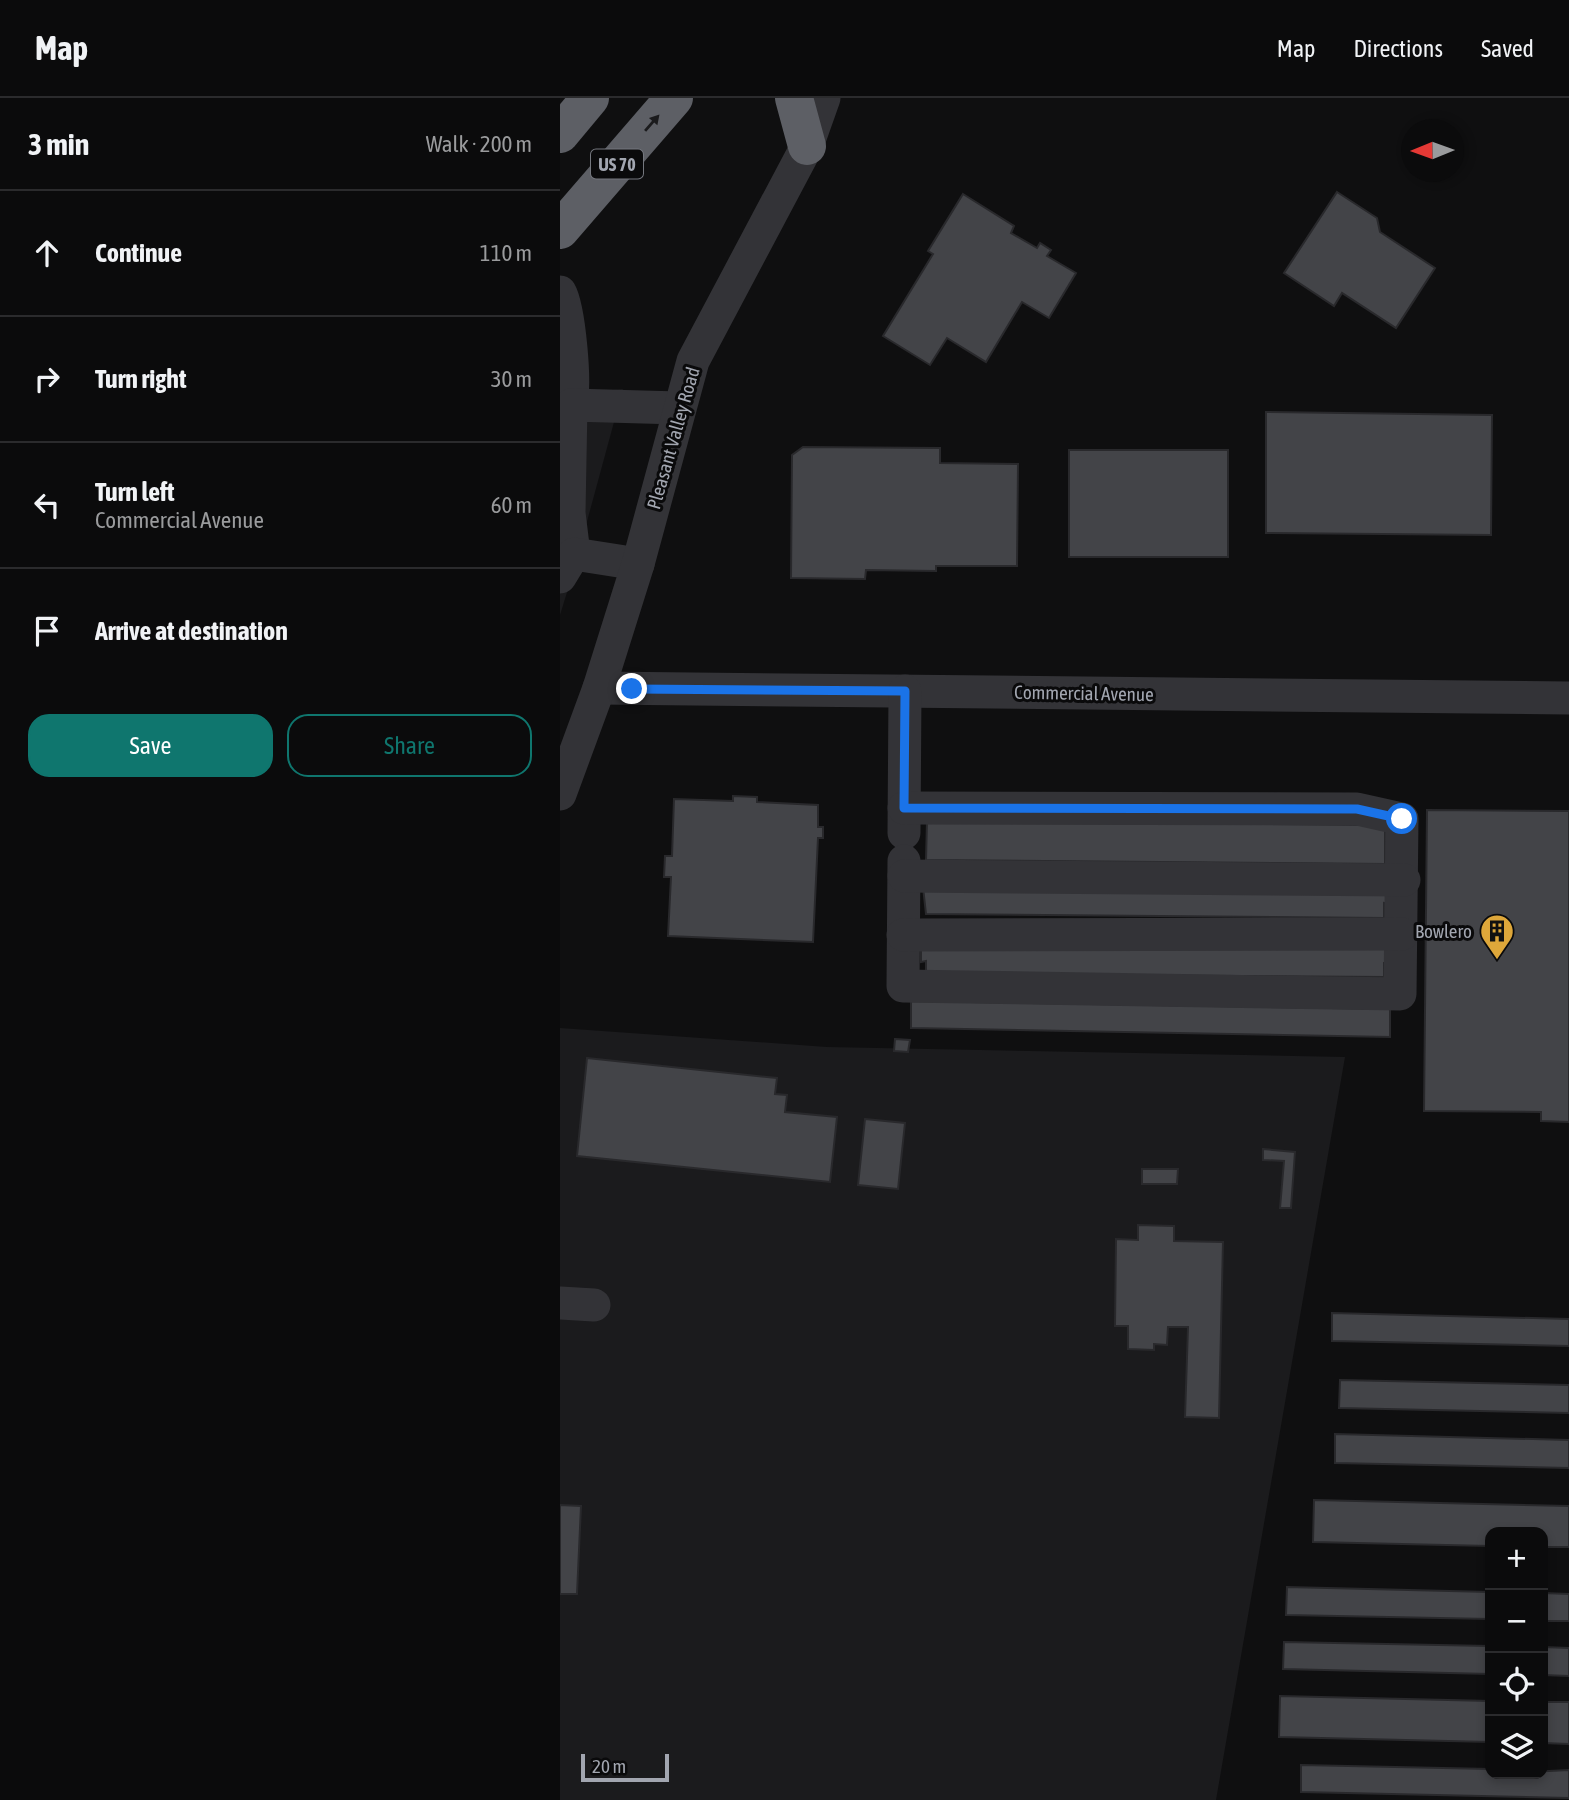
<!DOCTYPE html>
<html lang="en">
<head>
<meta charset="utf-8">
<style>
  :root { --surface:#0b0b0c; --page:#19191a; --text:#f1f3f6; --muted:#9a9b9d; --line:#2b2b2d; --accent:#0f766e }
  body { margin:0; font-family:"Asap Condensed",sans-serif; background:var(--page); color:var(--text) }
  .controls { position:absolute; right:21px; bottom:21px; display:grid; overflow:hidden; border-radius:14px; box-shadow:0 4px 10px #0003 }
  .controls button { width:63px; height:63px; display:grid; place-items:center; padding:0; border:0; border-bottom:2px solid var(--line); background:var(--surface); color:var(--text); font:35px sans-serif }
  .compass { position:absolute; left:841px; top:21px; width:63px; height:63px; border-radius:50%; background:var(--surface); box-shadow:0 4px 10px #0003; rotate:269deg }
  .scale { position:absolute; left:21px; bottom:18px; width:88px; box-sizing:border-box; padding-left:7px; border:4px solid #a2a6b0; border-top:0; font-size:19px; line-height:24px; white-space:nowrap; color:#a2a6b0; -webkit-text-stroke:5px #0a0a0b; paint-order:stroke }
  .stop { position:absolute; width:21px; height:21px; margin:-16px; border:5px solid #1a73e8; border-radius:50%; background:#fff }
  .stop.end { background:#1a73e8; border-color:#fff; box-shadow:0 2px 7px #0008 }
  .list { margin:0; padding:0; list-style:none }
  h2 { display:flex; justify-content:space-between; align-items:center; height:91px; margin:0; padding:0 28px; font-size:30px }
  h2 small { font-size:23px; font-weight:400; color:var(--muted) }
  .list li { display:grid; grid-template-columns:46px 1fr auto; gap:21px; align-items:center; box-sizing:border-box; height:126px; padding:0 28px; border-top:2px solid var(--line) }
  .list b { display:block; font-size:26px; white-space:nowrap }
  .list p { margin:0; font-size:23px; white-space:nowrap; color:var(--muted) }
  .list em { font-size:23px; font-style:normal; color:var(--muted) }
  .actions { display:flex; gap:14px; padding:21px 28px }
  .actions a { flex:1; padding:16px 0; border:2px solid var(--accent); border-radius:21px; text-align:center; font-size:24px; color:var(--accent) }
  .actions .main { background:var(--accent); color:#fff }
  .icon { flex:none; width:38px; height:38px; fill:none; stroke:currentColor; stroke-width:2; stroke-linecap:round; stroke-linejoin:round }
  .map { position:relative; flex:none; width:1009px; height:1702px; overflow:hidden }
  header { display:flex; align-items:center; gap:42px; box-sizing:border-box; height:98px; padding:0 35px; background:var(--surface); border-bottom:2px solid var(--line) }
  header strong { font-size:33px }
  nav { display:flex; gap:38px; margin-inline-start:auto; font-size:24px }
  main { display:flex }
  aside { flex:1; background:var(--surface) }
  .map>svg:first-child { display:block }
  .built { fill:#1b1b1d }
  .building { fill:#434448; stroke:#29292c; stroke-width:2 }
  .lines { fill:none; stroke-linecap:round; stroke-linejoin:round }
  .minor { stroke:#333337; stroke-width:33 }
  .highway { stroke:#5d5f65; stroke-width:38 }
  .oneway { fill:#1b1b1d }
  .route { stroke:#1a73e8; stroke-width:9 }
  .labels { text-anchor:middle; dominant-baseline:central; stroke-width:6; stroke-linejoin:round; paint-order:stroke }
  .shield { fill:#0a0a0b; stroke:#74777e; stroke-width:2 }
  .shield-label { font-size:18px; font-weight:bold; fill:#a2a6b0 }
  .street-label { font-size:19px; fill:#a2a6b0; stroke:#0a0a0b }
  .poi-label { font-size:19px; fill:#a2a6b0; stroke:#0a0a0b; text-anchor:end }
</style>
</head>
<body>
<header>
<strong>Map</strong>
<nav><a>Map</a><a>Directions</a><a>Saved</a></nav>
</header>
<main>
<aside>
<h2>3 min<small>Walk · 200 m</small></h2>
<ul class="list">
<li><svg class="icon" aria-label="ahead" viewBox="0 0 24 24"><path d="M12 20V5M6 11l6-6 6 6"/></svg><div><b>Continue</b></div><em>110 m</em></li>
<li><svg class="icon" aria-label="right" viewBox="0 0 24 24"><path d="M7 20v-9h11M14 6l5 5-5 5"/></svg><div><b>Turn right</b></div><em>30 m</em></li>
<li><svg class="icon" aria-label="left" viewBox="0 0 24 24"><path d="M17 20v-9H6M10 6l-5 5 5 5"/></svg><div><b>Turn left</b><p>Commercial Avenue</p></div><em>60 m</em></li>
<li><svg class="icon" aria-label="arrive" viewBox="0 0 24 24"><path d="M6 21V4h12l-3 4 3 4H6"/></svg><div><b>Arrive at destination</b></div></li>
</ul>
<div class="actions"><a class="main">Save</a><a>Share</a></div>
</aside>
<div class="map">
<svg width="1009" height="1702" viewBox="0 0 1009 1702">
  <rect width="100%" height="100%" fill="#0f0f10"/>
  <!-- built -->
  <g class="built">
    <polygon points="63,291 13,475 0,517 0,297"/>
    <polygon points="0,930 267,949 785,959 656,1702 0,1702"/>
  </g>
  <!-- building -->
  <g class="building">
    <polygon points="777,94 817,120 820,134 875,170 836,230 782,195 774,208 724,175"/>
    <polygon points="403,96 454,128 451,135 477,150 480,145 491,152 487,158 516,175 489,220 462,204 426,264 387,240 370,267 323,238 373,156 368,153"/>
    <polygon points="706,314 932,317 931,437 706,435"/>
    <polygon points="243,349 380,350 380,365 458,366 457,468 376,468 376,473 306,472 305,481 231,480 232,357"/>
    <rect x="509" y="352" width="159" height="107"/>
    <polygon points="173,698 197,699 197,704 258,707 258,729 263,729 263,740 258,740 253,844 108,838 111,779 104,779 105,758 112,758 114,701 173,703"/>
    <polygon points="867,712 1009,713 1009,1024 981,1023 981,1014 864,1013"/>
    <polygon points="367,723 825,727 825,766 366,762"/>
    <polygon points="363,789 831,792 831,806 824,805 824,820 366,816"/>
    <polygon points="361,843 831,845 830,865 824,865 824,879 366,876 366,863 361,864"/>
    <polygon points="351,903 830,911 830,939 351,930"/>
    <polygon points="335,941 350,942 348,954 334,953"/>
    <polygon points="27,960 217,980 215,996 227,997 225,1014 277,1019 270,1084 17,1058"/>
    <polygon points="305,1021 345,1025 338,1091 298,1087"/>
    <polygon points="703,1051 735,1054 731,1110 720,1110 724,1063 703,1062"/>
    <polygon points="582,1071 618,1071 617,1086 582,1086"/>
    <polygon points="578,1127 614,1128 614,1143 663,1144 659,1320 625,1319 628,1229 608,1229 607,1247 594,1246 594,1252 568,1251 568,1228 555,1228 556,1141 578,1142"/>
    <polygon points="772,1215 1009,1221 1009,1248 772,1243"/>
    <polygon points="780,1282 1009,1287 1009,1315 779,1310"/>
    <polygon points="775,1336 1009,1342 1009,1370 775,1365"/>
    <polygon points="754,1402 1009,1408 1009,1449 983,1449 983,1434 930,1434 930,1448 753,1444"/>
    <polygon points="0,1407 21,1408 17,1496 0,1496"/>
    <polygon points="727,1489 930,1494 930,1521 726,1517"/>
    <polygon points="983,1495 1009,1496 1009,1523 983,1523"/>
    <polygon points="724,1544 930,1548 930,1576 723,1571"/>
    <polygon points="983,1549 1009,1550 1009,1578 983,1577"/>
    <polygon points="720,1598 930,1603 930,1644 719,1639"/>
    <polygon points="983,1604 1009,1604 1009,1646 983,1645"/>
    <polygon points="741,1667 930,1671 930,1676 1009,1672 1009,1700 741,1694"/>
  </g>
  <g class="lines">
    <!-- minor -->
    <g class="minor">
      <path d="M0,194c9,15 17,98 10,114 -2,5 -7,10 -10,14"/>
      <polyline points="14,456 9,415 11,307 119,310"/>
      <polyline points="0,479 14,456 78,466"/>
      <polyline points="39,590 1009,600"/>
      <polyline points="0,696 39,590 78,466 133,263 247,48 264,0"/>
      <polyline points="344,735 345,593"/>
      <polyline points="344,763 343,888 840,896 842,721 797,711 344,710"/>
      <polyline points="344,778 844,782"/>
      <polyline points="343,837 842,836"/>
      <polyline points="0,1205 34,1207"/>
    </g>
    <!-- highway -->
    <g class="highway">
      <polyline points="234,0 247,48"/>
      <polyline points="0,36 30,0"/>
      <polyline points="0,132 114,0"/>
    </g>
  </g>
  <!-- one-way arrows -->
  <defs><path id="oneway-solid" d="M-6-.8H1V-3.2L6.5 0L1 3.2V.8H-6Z" transform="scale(1.75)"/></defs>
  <use class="oneway" href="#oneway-solid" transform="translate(92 25) rotate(-49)"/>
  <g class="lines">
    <!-- route -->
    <polyline class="route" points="72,591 345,593 344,710 797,711 842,721"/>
  </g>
  <!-- icons -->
  <defs>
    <g id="building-pin" transform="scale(1.75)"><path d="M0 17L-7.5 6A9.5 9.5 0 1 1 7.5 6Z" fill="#dea73a" stroke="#0a0a0b"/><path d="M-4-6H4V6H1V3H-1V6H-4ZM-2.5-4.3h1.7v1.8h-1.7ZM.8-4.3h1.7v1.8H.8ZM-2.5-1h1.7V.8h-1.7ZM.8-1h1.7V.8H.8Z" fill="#111"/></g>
  </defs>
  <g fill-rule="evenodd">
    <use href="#building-pin" x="937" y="833"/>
  </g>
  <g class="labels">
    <!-- shield labels -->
    <rect class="shield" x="31" y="51.5" width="52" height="29" rx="5"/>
    <g class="shield-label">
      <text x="57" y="66">US 70</text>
    </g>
    <!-- street labels -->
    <g class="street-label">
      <text transform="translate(113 340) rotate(-74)">Pleasant Valley Road</text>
      <text transform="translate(524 595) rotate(1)">Commercial Avenue</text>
    </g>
    <!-- poi labels -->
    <g class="poi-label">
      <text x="912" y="833">Bowlero</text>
    </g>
  </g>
</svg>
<div class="controls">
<button>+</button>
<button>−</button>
<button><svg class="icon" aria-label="locate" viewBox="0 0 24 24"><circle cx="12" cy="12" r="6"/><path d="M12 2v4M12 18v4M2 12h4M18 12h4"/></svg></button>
<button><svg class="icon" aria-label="layers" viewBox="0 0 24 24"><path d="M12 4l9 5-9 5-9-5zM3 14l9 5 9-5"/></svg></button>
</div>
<svg class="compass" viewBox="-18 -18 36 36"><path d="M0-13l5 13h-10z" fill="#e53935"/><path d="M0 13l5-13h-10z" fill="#9a9b9d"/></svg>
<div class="scale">20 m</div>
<div class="stop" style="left:842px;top:721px"></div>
<div class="stop end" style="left:72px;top:591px"></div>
</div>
</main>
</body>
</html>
